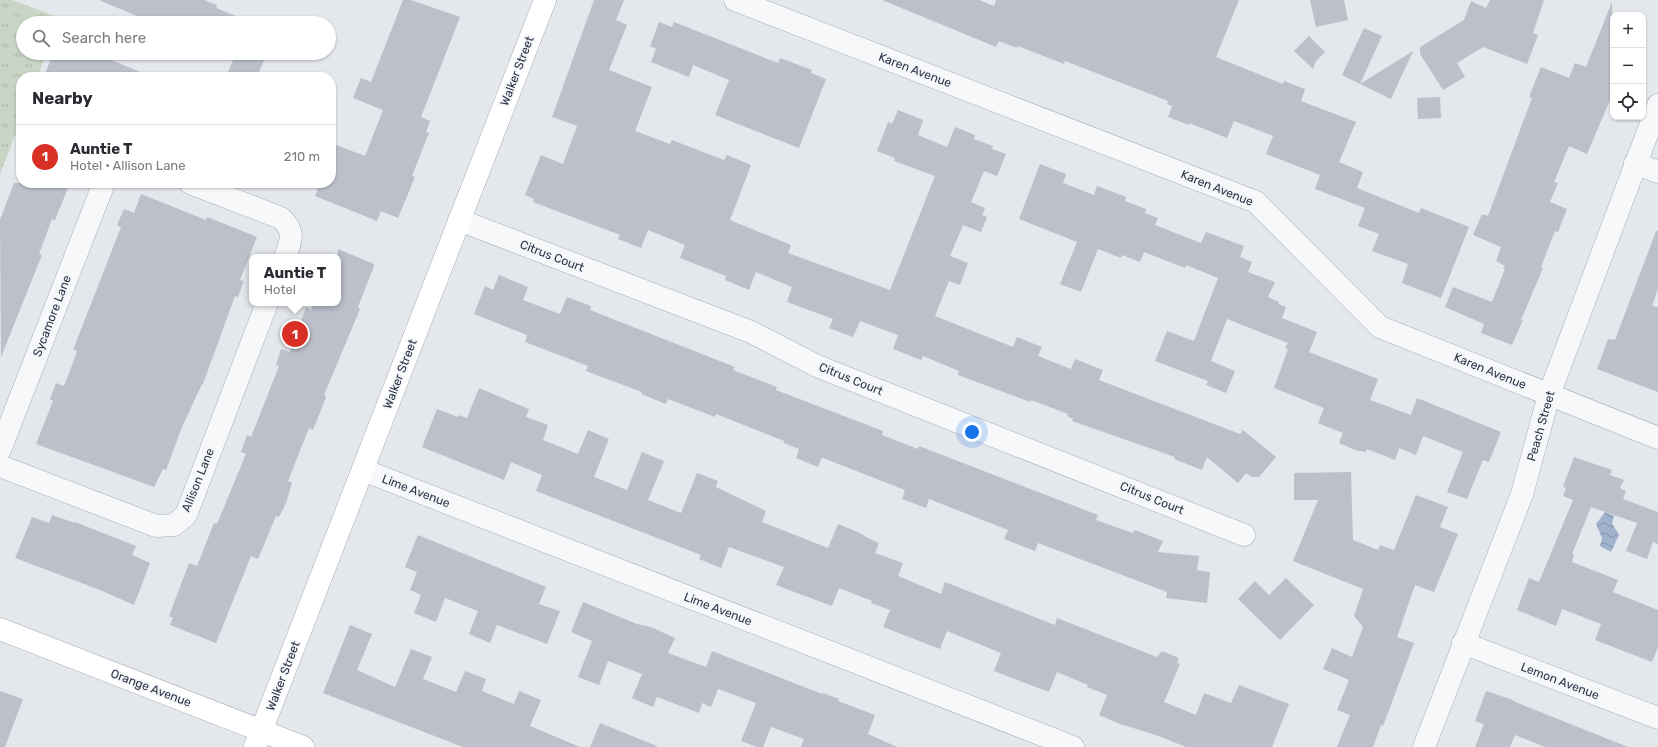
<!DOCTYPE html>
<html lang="en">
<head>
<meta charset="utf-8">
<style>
  :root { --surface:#fff; --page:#f2f2f3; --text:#2b2b33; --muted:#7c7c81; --line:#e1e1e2; --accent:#d93025 }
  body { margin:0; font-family:Rubik,sans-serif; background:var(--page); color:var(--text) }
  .controls { position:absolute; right:12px; top:12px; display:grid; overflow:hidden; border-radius:8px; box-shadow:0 1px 3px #0004 }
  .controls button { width:36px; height:36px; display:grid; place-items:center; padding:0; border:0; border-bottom:1px solid var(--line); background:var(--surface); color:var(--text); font:20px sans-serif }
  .you { position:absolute; left:972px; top:432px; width:14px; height:14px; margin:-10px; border:3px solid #fff; border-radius:50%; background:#1a73e8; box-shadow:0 0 0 6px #1a73e833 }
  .badge { display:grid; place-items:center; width:26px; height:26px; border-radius:50%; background:var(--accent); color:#fff; font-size:13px; font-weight:700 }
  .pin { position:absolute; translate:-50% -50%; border:2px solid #fff; box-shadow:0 1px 4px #0006 }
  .popup { position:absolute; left:249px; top:254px; width:92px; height:52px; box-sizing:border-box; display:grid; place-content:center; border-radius:8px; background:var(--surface); filter:drop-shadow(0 1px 3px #0005); font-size:13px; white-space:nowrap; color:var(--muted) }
  .popup b { font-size:15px; color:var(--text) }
  .popup::after { content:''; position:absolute; left:50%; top:100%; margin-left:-8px; border:8px solid transparent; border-top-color:var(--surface) }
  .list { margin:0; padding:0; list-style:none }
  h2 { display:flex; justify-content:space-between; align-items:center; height:52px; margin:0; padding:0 16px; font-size:17px }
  h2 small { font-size:13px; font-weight:400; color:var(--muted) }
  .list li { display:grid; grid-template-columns:26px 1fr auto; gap:12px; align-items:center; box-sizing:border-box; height:64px; padding:0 16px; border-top:1px solid var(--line) }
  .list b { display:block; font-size:15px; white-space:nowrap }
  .list p { margin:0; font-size:13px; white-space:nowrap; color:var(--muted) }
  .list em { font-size:13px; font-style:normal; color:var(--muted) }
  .icon { flex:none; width:22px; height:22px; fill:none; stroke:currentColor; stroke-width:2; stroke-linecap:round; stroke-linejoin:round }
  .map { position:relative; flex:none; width:1658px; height:747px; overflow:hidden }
  .search { position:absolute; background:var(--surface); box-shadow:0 1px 3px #0004; left:16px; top:16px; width:320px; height:44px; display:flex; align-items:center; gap:10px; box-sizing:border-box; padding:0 14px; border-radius:22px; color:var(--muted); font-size:15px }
  .panel { position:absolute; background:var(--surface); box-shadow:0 1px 3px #0004; left:16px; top:72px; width:320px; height:116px; border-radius:16px }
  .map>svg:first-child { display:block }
  .grass { fill:url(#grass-tufts) }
  .water { fill:url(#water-waves) }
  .building { fill:#bbc0ca }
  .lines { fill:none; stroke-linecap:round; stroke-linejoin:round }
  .minor-casing { stroke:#a9aeb7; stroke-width:23 }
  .secondary-casing { stroke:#a9aeb7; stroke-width:23 }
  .minor { stroke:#f7f8fa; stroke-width:22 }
  .secondary { stroke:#fff; stroke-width:22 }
  .labels { text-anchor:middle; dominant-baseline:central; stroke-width:3.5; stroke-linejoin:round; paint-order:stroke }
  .street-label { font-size:12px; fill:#2b3445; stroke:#f4f6f9 }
</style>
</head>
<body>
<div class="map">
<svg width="1658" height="747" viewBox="0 0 1658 747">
  <defs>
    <pattern id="grass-tufts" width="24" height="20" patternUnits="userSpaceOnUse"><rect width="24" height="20" fill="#c9d6c5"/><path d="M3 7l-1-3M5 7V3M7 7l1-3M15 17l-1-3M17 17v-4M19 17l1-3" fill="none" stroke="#adb8ab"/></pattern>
    <pattern id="water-waves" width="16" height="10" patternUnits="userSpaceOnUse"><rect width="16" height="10" fill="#9fb4cc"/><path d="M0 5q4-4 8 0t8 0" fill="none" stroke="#8293a7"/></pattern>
  </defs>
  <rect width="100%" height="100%" fill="#e4e7ec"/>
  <!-- grass -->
  <polygon class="grass" points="0,0 12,0 60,18 58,23 23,23 23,53 47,53 37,77 21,77 21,120 0,174"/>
  <!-- water -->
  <polygon class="water" points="1605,512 1614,516 1612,523 1619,535 1611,552 1600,546 1602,538 1596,524"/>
  <!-- building -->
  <g class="building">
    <polygon points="99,0 204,0 217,5 216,8 251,22 135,23 137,16"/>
    <polygon points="403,0 411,0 460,17 421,117 430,121 426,132 429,133 412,176 415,177 398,218 381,211 377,221 315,196 320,183 331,183 331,156 336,145 365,156 383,110 353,98 361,78 371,82"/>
    <polygon points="594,0 624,0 616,20 627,25 609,70 652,87 635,131 670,144 672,140 724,160 727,155 751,165 730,220 791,245 788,253 890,290 935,176 894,161 895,158 877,151 888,122 892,124 898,110 923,120 918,135 947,147 955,127 975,135 974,139 993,146 992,149 1006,154 997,176 984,171 971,202 985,208 982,215 987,217 981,232 963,225 950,256 968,263 960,285 949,281 935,316 1013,347 1017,337 1042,347 1038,356 1071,369 1075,359 1103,370 1099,380 1240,434 1243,430 1276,457 1259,477 1252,477 1246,473 1238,483 1207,457 1202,470 1174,459 1175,457 1072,421 1073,419 1067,416 1068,414 1031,400 1030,402 958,375 959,371 923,356 921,360 893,349 898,335 860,321 853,337 829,328 833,319 787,302 792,287 756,272 749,290 725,280 726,276 680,258 685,245 648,230 641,248 618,239 620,235 533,202 534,199 525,195 541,155 563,164 577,126 552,117"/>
    <polygon points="882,0 979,0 994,6 996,0 1239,0 1216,57 1283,84 1284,81 1305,89 1301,101 1356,122 1339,162 1363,172 1357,188 1419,213 1421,208 1469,227 1441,298 1402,283 1408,264 1372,251 1379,234 1358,226 1365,208 1315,189 1320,175 1266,154 1273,136 1234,121 1227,138 1189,123 1189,125 1168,117 1172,106 1167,104 1168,101 1065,61 1064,64 1018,46 1017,48 999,41 996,47"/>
    <polygon points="1310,0 1344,0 1348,20 1316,27"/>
    <polygon points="1490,0 1544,0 1533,33 1538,35 1527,64 1483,47 1457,63 1465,77 1443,90 1420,54 1420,47 1464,20 1471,1 1486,8"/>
    <polygon points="1612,2 1613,93 1587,154 1569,146 1554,182 1558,183 1550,202 1567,209 1558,232 1555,231 1541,267 1543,268 1521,320 1523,320 1512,345 1481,333 1484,324 1445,307 1453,287 1492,302 1505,269 1503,268 1505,266 1496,261 1501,247 1473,235 1482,214 1488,216 1532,98 1529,97 1541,67 1569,78 1575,63 1586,67"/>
    <polygon points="659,22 672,27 674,22 778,63 780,58 812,70 811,73 826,79 799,148 715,115 729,80 693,65 689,77 651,62 656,49 650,46"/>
    <polygon points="1364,28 1382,36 1360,84 1342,75"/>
    <polygon points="1309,36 1325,52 1316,61 1313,69 1294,51"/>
    <polygon points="1413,51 1391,99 1360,84"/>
    <polygon points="53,53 95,53 152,77 44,77"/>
    <polygon points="236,53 267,53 257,77 226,77"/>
    <polygon points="1440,97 1441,118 1418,119 1417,98"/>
    <polygon points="1040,164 1066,174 1063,183 1094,195 1097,186 1126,197 1125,201 1146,209 1145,213 1158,218 1155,225 1201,243 1206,232 1244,246 1240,257 1252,262 1248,272 1275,282 1268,297 1279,302 1278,304 1286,307 1282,318 1317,332 1309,352 1378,379 1370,400 1411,415 1417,398 1501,432 1489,462 1483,460 1467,499 1447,492 1463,452 1423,436 1416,455 1399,448 1395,460 1367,449 1366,452 1355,450 1339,443 1343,433 1318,423 1324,408 1274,388 1288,349 1285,348 1288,343 1227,319 1211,361 1235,371 1226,393 1206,385 1208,381 1155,361 1167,331 1194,341 1218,278 1186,265 1185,268 1144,252 1140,262 1122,255 1121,258 1098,249 1081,292 1060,284 1077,242 1019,219"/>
    <polygon points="14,183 70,183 55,220 52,219 39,254 42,255 1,357 0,220"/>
    <polygon points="141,194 206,220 207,217 257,237 240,280 244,281 238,297 235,296 203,384 202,384 182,427 166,470 163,469 154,487 36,444 53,401 50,399 56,383 64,386 71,368 77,351 73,350 121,227 117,225 124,209 134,213"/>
    <polygon points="1656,231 1658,231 1658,289 1652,306 1658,307 1658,392 1597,369 1608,339 1615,340"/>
    <polygon points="338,249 374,264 373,269 358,307 360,309 324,395 326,396 325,400 313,430 309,428 288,481 292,483 286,503 279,517 276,516 258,559 251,556 216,643 170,625 173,618 169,616 189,563 197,566 214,523 217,524 246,454 241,452 247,435 251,437 279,366 276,365 281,349 290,352 306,307 311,310 314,303 338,303"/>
    <polygon points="499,275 528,287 523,300 560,314 567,297 591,306 590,310 735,367 733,370 777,387 776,390 883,431 882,435 918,449 919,446 1098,515 1096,520 1133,533 1135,530 1163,541 1158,552 1199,556 1197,570 1210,572 1207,603 1166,598 1167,592 1038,543 1035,551 1004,539 1008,530 929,499 926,508 902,499 905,490 823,458 822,457 818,467 796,458 799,449 784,443 784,441 716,414 715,417 668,399 666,404 641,394 642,392 586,371 588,366 525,342 527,335 474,314 485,286 493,290"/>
    <polygon points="479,388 529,409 526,417 548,425 543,440 578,454 588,430 609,439 594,477 627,490 642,452 664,461 648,500 681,513 697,473 718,481 716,487 766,511 762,522 828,548 838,524 860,533 866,537 879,543 875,553 903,563 898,576 941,594 945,582 1055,625 1057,618 1157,657 1162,651 1179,658 1177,663 1180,664 1164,702 1196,715 1204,693 1231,703 1239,685 1289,704 1272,747 1186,747 1156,735 1120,724 1099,715 1107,695 1087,687 1088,685 1057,672 1049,692 994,671 1001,653 947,631 940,649 883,627 890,610 871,603 872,601 839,588 832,606 797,593 776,585 784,567 729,547 721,568 699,559 701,555 536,491 542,475 511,462 504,480 422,447 437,409 458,417 458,415 467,418"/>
    <polygon points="1574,457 1612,470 1610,475 1624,480 1620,488 1626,491 1623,499 1658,512 1658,544 1653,542 1647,559 1626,551 1637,523 1591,507 1572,554 1574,555 1572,562 1618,580 1613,592 1658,610 1658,647 1652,662 1595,640 1601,624 1562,609 1556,626 1517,610 1529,578 1539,582 1573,500 1563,496 1566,488 1563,487"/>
    <polygon points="1351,472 1353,540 1378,550 1380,545 1394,550 1416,495 1448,507 1440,527 1458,534 1434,592 1415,585 1397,637 1414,643 1383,726 1381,725 1373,747 1337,747 1350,715 1337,710 1349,680 1323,669 1332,648 1352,657 1363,627 1354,616 1363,589 1293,561 1318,500 1294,500 1294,473"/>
    <polygon points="52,515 75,523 75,522 136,546 132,555 150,563 134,605 100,590 15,558 32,517 49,523"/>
    <polygon points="418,535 546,587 539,604 560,611 547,644 497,625 490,643 469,634 478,611 445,598 436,622 414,613 421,595 410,590 417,572 405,567"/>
    <polygon points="1286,578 1314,605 1280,640 1238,599 1255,581 1269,595"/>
    <polygon points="583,602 637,624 651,627 675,638 668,653 706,667 712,651 822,694 823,693 839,699 838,701 875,715 868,734 897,747 801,747 804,739 771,727 763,747 757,747 741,741 756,703 718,689 711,707 702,703 699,713 657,697 653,707 632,698 642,674 608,661 599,685 578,677 592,641 571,632"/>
    <polygon points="350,625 372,634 357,670 395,687 411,649 432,657 423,679 456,692 465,671 486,679 482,691 514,704 519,691 541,700 530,726 580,747 463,747 323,693"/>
    <polygon points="0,691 23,699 5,747 0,747"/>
    <polygon points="1486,691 1513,700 1513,701 1628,747 1545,747 1515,735 1510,747 1475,747 1484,724 1475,721"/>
    <polygon points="600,723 657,746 657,747 590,747"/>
  </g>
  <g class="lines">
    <!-- minor casing -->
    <g class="minor-casing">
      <g id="minor">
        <polyline points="735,0 1256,202 1380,327 1658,438"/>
        <polyline points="1635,163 1658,172"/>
        <path d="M190,183l91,35c14,14 11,21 4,39"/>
        <polyline points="459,220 751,332 817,366 1244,535"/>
        <polyline points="0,450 104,183"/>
        <polyline points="0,466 156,526 174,525 186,515 267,303"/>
        <polyline points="363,470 1073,747"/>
        <polyline points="1463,643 1658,718"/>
        <polyline points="1424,747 1522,494 1549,395 1658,105"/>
      </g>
    </g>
    <!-- secondary casing -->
    <g class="secondary-casing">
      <g id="secondary">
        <polyline points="0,629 303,747"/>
        <polyline points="255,747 545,0"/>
      </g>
    </g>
    <!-- minor -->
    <use href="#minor" class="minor"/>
    <!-- secondary -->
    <use href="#secondary" class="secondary"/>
  </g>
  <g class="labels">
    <!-- street labels -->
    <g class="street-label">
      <text transform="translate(915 70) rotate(21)">Karen Avenue</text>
      <text transform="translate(517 71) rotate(-69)">Walker Street</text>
      <text transform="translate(1217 188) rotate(22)">Karen Avenue</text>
      <text transform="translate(552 256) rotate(21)">Citrus Court</text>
      <text transform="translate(52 316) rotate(-69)">Sycamore Lane</text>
      <text transform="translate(1490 371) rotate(22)">Karen Avenue</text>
      <text transform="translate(400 374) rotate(-69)">Walker Street</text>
      <text transform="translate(851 379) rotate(22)">Citrus Court</text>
      <text transform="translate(1541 426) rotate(-74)">Peach Street</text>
      <text transform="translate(198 480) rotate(-68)">Allison Lane</text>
      <text transform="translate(416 491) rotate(21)">Lime Avenue</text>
      <text transform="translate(1152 498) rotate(22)">Citrus Court</text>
      <text transform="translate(718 609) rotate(21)">Lime Avenue</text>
      <text transform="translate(283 676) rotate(-69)">Walker Street</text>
      <text transform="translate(1560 681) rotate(21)">Lemon Avenue</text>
      <text transform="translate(151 688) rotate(21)">Orange Avenue</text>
    </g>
  </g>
</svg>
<div class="controls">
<button>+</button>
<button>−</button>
<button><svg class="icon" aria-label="locate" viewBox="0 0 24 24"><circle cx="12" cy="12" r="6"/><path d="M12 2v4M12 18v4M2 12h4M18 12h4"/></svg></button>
</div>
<div class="you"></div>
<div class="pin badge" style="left:295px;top:334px">1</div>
<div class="popup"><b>Auntie T</b>Hotel</div>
<div class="search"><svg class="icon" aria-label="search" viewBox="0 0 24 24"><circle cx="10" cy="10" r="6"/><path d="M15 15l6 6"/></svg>Search here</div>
<section class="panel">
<h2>Nearby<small></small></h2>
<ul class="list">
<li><span class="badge">1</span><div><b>Auntie T</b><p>Hotel · Allison Lane</p></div><em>210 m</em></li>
</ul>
</section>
</div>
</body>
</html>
